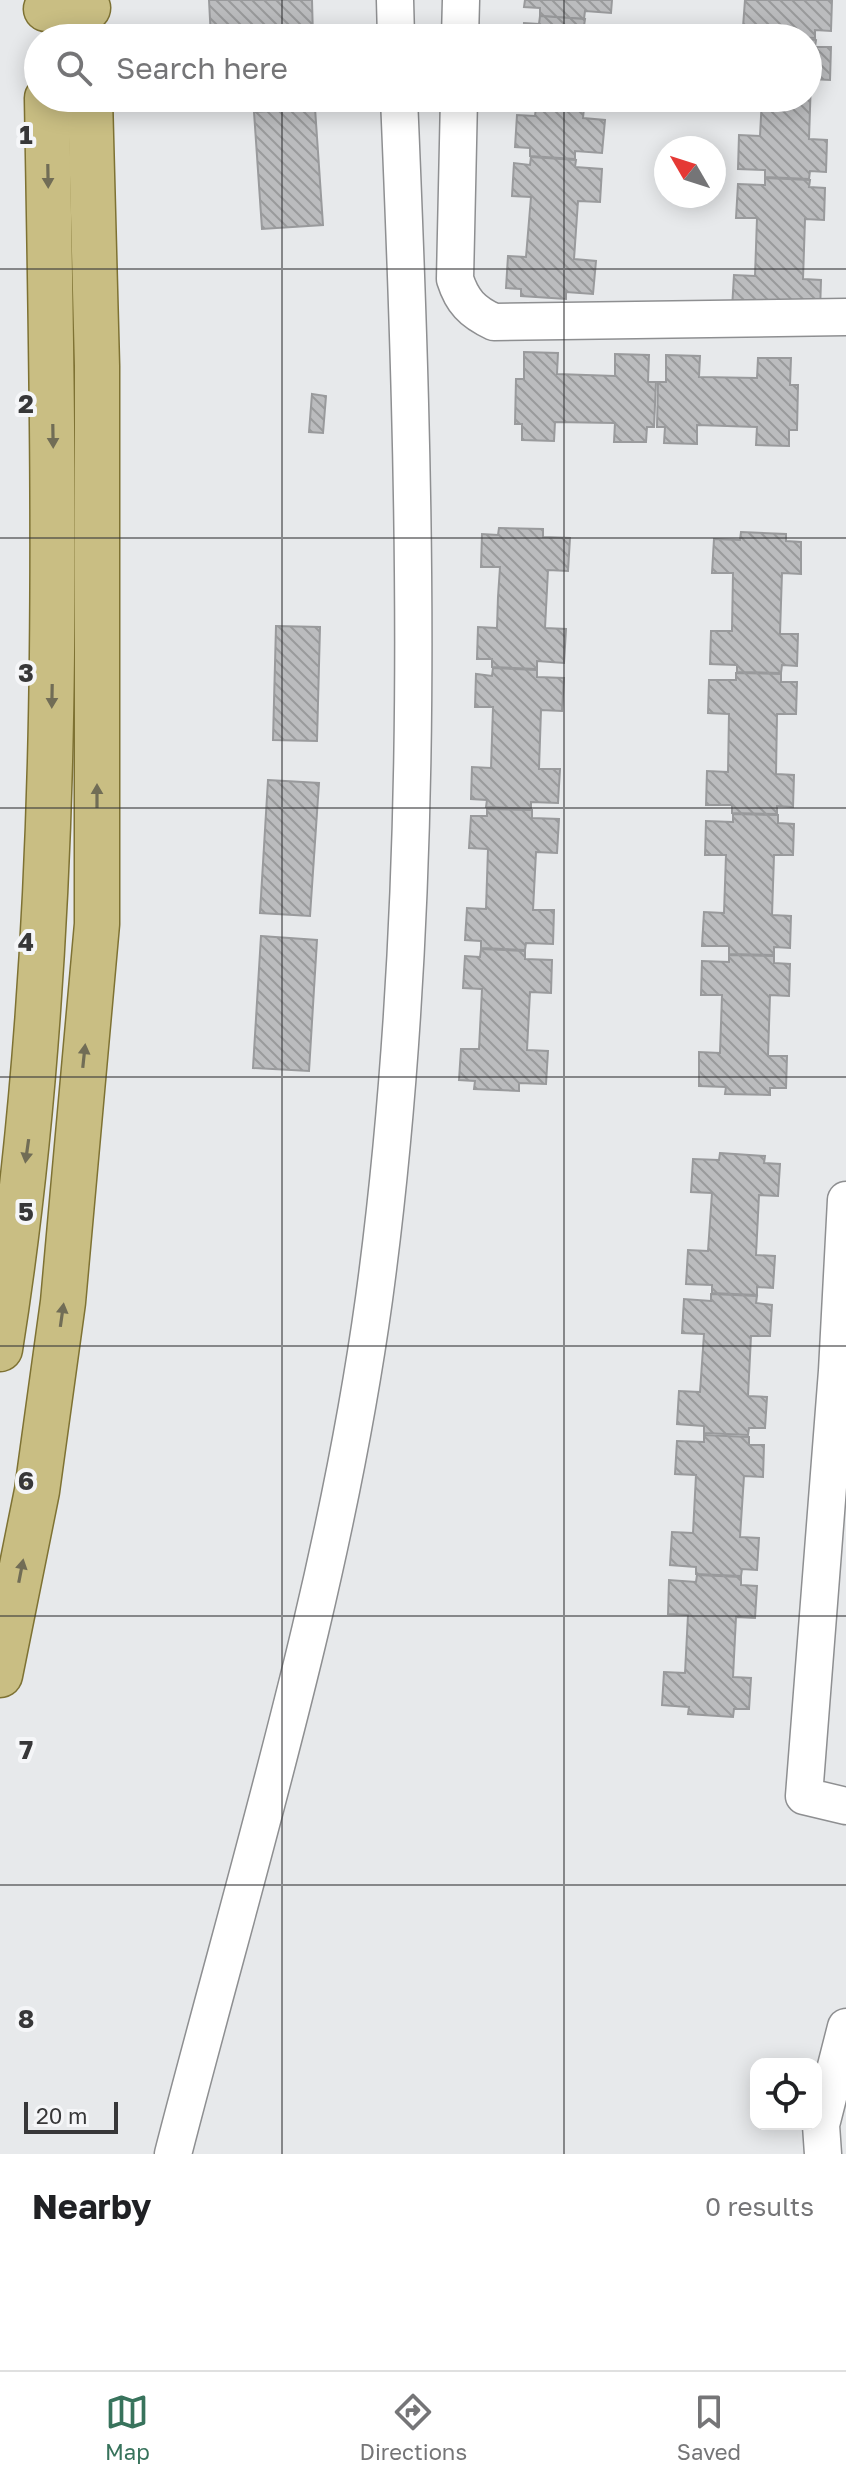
<!DOCTYPE html>
<html lang="en">
<head>
<meta charset="utf-8">
<style>
  :root { --surface:#fff; --page:#f6f6f6; --text:#202124; --muted:#757577; --line:#e0e0e0; --accent:#38735c }
  body { margin:0; font-family:"Golos Text",sans-serif; background:var(--page); color:var(--text) }
  .controls { position:absolute; right:24px; bottom:24px; display:grid; overflow:hidden; border-radius:16px; box-shadow:0 4px 20px #0003 }
  .controls button { width:72px; height:72px; display:grid; place-items:center; padding:0; border:0; border-bottom:2px solid var(--line); background:var(--surface); color:var(--text); font:40px sans-serif }
  .compass { position:absolute; left:654px; top:136px; width:72px; height:72px; border-radius:50%; background:var(--surface); box-shadow:0 4px 20px #0003; rotate:309deg }
  .scale { position:absolute; left:24px; bottom:20px; width:94px; box-sizing:border-box; padding-left:8px; border:4px solid #373738; border-top:0; font-size:22px; line-height:28px; white-space:nowrap; color:#373738; -webkit-text-stroke:6px #f5f6f8; paint-order:stroke }
  .list { margin:0; padding:0; list-style:none }
  h2 { display:flex; justify-content:space-between; align-items:center; height:104px; margin:0; padding:0 32px; font-size:34px }
  h2 small { font-size:26px; font-weight:400; color:var(--muted) }
  .icon { flex:none; width:44px; height:44px; fill:none; stroke:currentColor; stroke-width:2; stroke-linecap:round; stroke-linejoin:round }
  .map { position:relative; flex:none; width:846px; height:2154px; overflow:hidden }
  .search { position:absolute; background:var(--surface); box-shadow:0 4px 20px #0003; left:24px; right:24px; top:24px; height:88px; display:flex; align-items:center; gap:20px; box-sizing:border-box; padding:0 28px; border-radius:44px; color:var(--muted); font-size:30px }
  .sheet { height:216px; background:var(--surface) }
  nav { display:flex; justify-content:space-around; align-items:center; box-sizing:border-box; height:112px; border-top:2px solid var(--line); background:var(--surface); font-size:22px; color:var(--muted) }
  nav a { display:grid; justify-items:center; gap:4px }
  nav .on { color:var(--accent) }
  .map>svg:first-child { display:block }
  .building { fill:url(#building-back-hatch); stroke:#999a9c; stroke-width:2 }
  .lines { fill:none; stroke-linecap:round; stroke-linejoin:round }
  .minor-casing { stroke:#8e8f91; stroke-width:39 }
  .major-casing { stroke:#7e7233; stroke-width:47 }
  .minor { stroke:#fff; stroke-width:36 }
  .major { stroke:#c9be83; stroke-width:44 }
  .oneway { fill:#716d56 }
  .grid { fill:none; stroke:#373738; stroke-width:2; stroke-opacity:0.55 }
  .grid-label { font-size:26px; text-anchor:middle; font-weight:bold; fill:#373738; stroke:#f5f6f8; stroke-width:8; stroke-linejoin:round; paint-order:stroke }
</style>
</head>
<body>
<div class="map">
<svg width="846" height="2154" viewBox="0 0 846 2154">
  <defs>
    <pattern id="building-back-hatch" width="6" height="6" patternUnits="userSpaceOnUse" patternTransform="scale(2)"><rect width="6" height="6" fill="#bbbcbe"/><path d="M-1 5l2 2M0 0l6 6M5-1l2 2" fill="none" stroke="#999a9b"/></pattern>
  </defs>
  <rect width="100%" height="100%" fill="#e7e9eb"/>
  <!-- building -->
  <g class="building">
    <polygon points="209,0 312,0 313,38 211,38"/>
    <polygon points="525,0 612,0 611,13 585,11 584,19 540,16 540,8 524,7"/>
    <polygon points="745,0 832,0 831,31 815,30 815,38 770,36 770,29 743,27"/>
    <polygon points="540,16 585,19 584,26 611,28 610,38 523,38 524,23 539,24"/>
    <polygon points="808,39 816,40 815,47 831,47 830,80 811,79 809,139 827,140 826,172 810,171 809,179 765,177 765,170 738,169 739,135 760,136 762,98 808,98"/>
    <polygon points="537,98 585,98 583,118 605,120 602,153 575,151 575,159 530,156 530,148 515,147 517,115 535,116"/>
    <polygon points="315,108 323,225 262,229 254,112"/>
    <polygon points="531,157 576,160 575,167 602,169 600,202 578,201 574,259 596,261 593,294 566,292 566,299 521,296 521,289 506,288 508,256 526,257 531,197 512,196 514,163 530,165"/>
    <polygon points="765,178 810,180 809,187 825,188 824,220 805,219 803,279 821,280 820,312 732,309 734,275 755,276 757,218 736,218 738,184 765,185"/>
    <polygon points="524,352 558,353 557,374 615,376 615,354 649,355 648,382 656,382 654,427 647,427 646,442 614,442 615,423 555,422 554,441 522,440 522,424 515,424 516,379 524,379"/>
    <polygon points="666,355 700,356 699,377 757,378 758,358 791,358 790,385 798,385 797,430 789,430 789,446 756,445 757,427 697,425 697,444 664,443 665,427 657,427 658,382 666,382"/>
    <polygon points="312,394 326,396 323,433 309,432"/>
    <polygon points="499,528 543,529 543,537 570,538 568,571 548,570 545,628 566,629 564,663 537,661 537,669 492,667 492,659 477,659 478,627 497,628 498,597 500,567 481,567 482,534 498,535"/>
    <polygon points="741,532 786,534 786,541 801,542 801,574 782,573 781,603 780,634 798,634 797,666 782,665 781,673 737,672 737,665 710,664 711,631 732,631 733,573 712,573 714,539 740,540"/>
    <polygon points="276,626 320,627 317,741 273,740"/>
    <polygon points="493,668 537,670 537,677 564,678 562,711 541,710 539,769 560,769 558,803 531,802 531,809 486,807 487,800 471,799 472,767 491,768 493,707 475,707 476,674 492,676"/>
    <polygon points="736,673 781,674 781,682 797,682 796,714 777,714 776,774 794,775 793,807 777,806 777,814 732,813 732,805 706,805 707,771 728,772 729,714 708,713 709,680 736,680"/>
    <polygon points="268,780 319,783 310,916 260,913"/>
    <polygon points="487,809 532,810 532,818 559,819 557,853 536,852 533,910 554,910 553,944 526,943 525,950 481,948 481,941 465,940 467,908 486,909 488,849 469,848 471,816 487,816"/>
    <polygon points="733,814 778,815 778,823 794,824 793,855 774,855 772,915 791,916 790,948 774,947 774,955 729,954 729,946 702,946 704,912 724,913 726,855 705,855 706,821 733,822"/>
    <polygon points="261,936 317,940 309,1071 253,1068"/>
    <polygon points="481,949 525,951 525,959 552,960 551,993 530,992 527,1050 548,1051 546,1084 519,1083 519,1091 474,1089 475,1081 459,1080 461,1049 479,1049 482,989 463,988 465,956 480,957"/>
    <polygon points="729,955 774,956 774,963 790,964 789,996 770,995 768,1056 787,1056 786,1088 770,1088 770,1095 725,1094 726,1087 699,1086 699,1052 720,1053 722,995 701,995 702,961 729,962"/>
    <polygon points="720,1153 765,1156 764,1163 780,1164 778,1196 759,1195 756,1255 775,1256 773,1288 757,1287 757,1295 712,1293 712,1285 686,1284 688,1250 708,1251 712,1193 691,1192 693,1159 719,1160"/>
    <polygon points="711,1294 757,1296 756,1303 772,1305 770,1336 751,1336 748,1396 767,1397 765,1428 749,1428 748,1435 704,1433 704,1426 677,1424 679,1391 700,1392 704,1334 682,1333 684,1299 711,1301"/>
    <polygon points="704,1435 749,1437 749,1445 764,1445 763,1477 744,1476 740,1537 759,1538 757,1570 742,1569 741,1576 696,1574 696,1567 670,1565 672,1532 693,1533 696,1475 675,1474 677,1441 704,1442"/>
    <polygon points="697,1575 741,1577 741,1585 757,1586 755,1618 736,1617 733,1677 751,1678 749,1709 734,1709 733,1717 688,1714 689,1707 662,1705 664,1672 685,1673 688,1615 668,1614 669,1580 696,1582"/>
  </g>
  <g class="lines">
    <!-- minor casing -->
    <g class="minor-casing">
      <g id="minor">
        <polyline points="395,0 396,38"/>
        <polyline points="460,38 461,0"/>
        <path d="M459,98l-4,181c7,22 17,33 39,43l352,-5"/>
        <polyline points="846,1200 837,1371 804,1796 846,1806"/>
        <path d="M173,2154c73,-283 161,-565 201,-855 54,-397 42,-802 25,-1201"/>
        <polyline points="823,2154 821,2125 846,2027"/>
      </g>
    </g>
    <!-- major casing -->
    <g class="major-casing">
      <g id="major">
        <polyline points="46,9 88,8"/>
        <path d="M0,1349c66,-414 54,-834 47,-1251"/>
        <polyline points="0,1675 37,1491 63,1302 97,924 97,366 90,98"/>
      </g>
    </g>
    <!-- minor -->
    <use href="#minor" class="minor"/>
    <!-- major -->
    <use href="#major" class="major"/>
  </g>
  <!-- one-way arrows -->
  <defs><path id="oneway-solid" d="M-6-.8H1V-3.2L6.5 0L1 3.2V.8H-6Z" transform="scale(2)"/></defs>
  <g class="oneway">
    <use href="#oneway-solid" transform="translate(48 176) rotate(89)"/>
    <use href="#oneway-solid" transform="translate(53 436) rotate(89)"/>
    <use href="#oneway-solid" transform="translate(52 696) rotate(91)"/>
    <use href="#oneway-solid" transform="translate(97 796) rotate(-90)"/>
    <use href="#oneway-solid" transform="translate(84 1056) rotate(-84)"/>
    <use href="#oneway-solid" transform="translate(27 1151) rotate(98)"/>
    <use href="#oneway-solid" transform="translate(62 1315) rotate(-82)"/>
    <use href="#oneway-solid" transform="translate(21 1571) rotate(-79)"/>
  </g>
  <!-- grid -->
  <path class="grid" d="M282,0v38M564,0v38M282,98v2056M564,98v2056M0,269h846M0,538h846M0,808h846M0,1077h846M0,1346h846M0,1616h846M0,1885h846"/>
  <g class="grid-label">
    <text x="26" y="144">1</text>
    <text x="26" y="413">2</text>
    <text x="26" y="682">3</text>
    <text x="26" y="951">4</text>
    <text x="26" y="1221">5</text>
    <text x="26" y="1490">6</text>
    <text x="26" y="1759">7</text>
    <text x="26" y="2028">8</text>
  </g>
</svg>
<div class="controls">
<button><svg class="icon" aria-label="locate" viewBox="0 0 24 24"><circle cx="12" cy="12" r="6"/><path d="M12 2v4M12 18v4M2 12h4M18 12h4"/></svg></button>
</div>
<svg class="compass" viewBox="-18 -18 36 36"><path d="M0-13l5 13h-10z" fill="#e53935"/><path d="M0 13l5-13h-10z" fill="#757577"/></svg>
<div class="scale">20 m</div>
<div class="search"><svg class="icon" aria-label="search" viewBox="0 0 24 24"><circle cx="10" cy="10" r="6"/><path d="M15 15l6 6"/></svg>Search here</div>
</div>
<section class="sheet">
<h2>Nearby<small>0 results</small></h2>
<ul class="list">
</ul>
</section>
<nav>
<a class="on"><svg class="icon" aria-label="map" viewBox="0 0 24 24"><path d="M3 6l6-2 6 2 6-2v14l-6 2-6-2-6 2zM9 4v14M15 6v14"/></svg>Map</a>
<a><svg class="icon" aria-label="directions" viewBox="0 0 24 24"><path d="M12 3l9 9-9 9-9-9zM9 14v-3h6M13 9l2 2-2 2"/></svg>Directions</a>
<a><svg class="icon" aria-label="saved" viewBox="0 0 24 24"><path d="M7 4h10v16l-5-4-5 4z"/></svg>Saved</a>
</nav>
</body>
</html>
